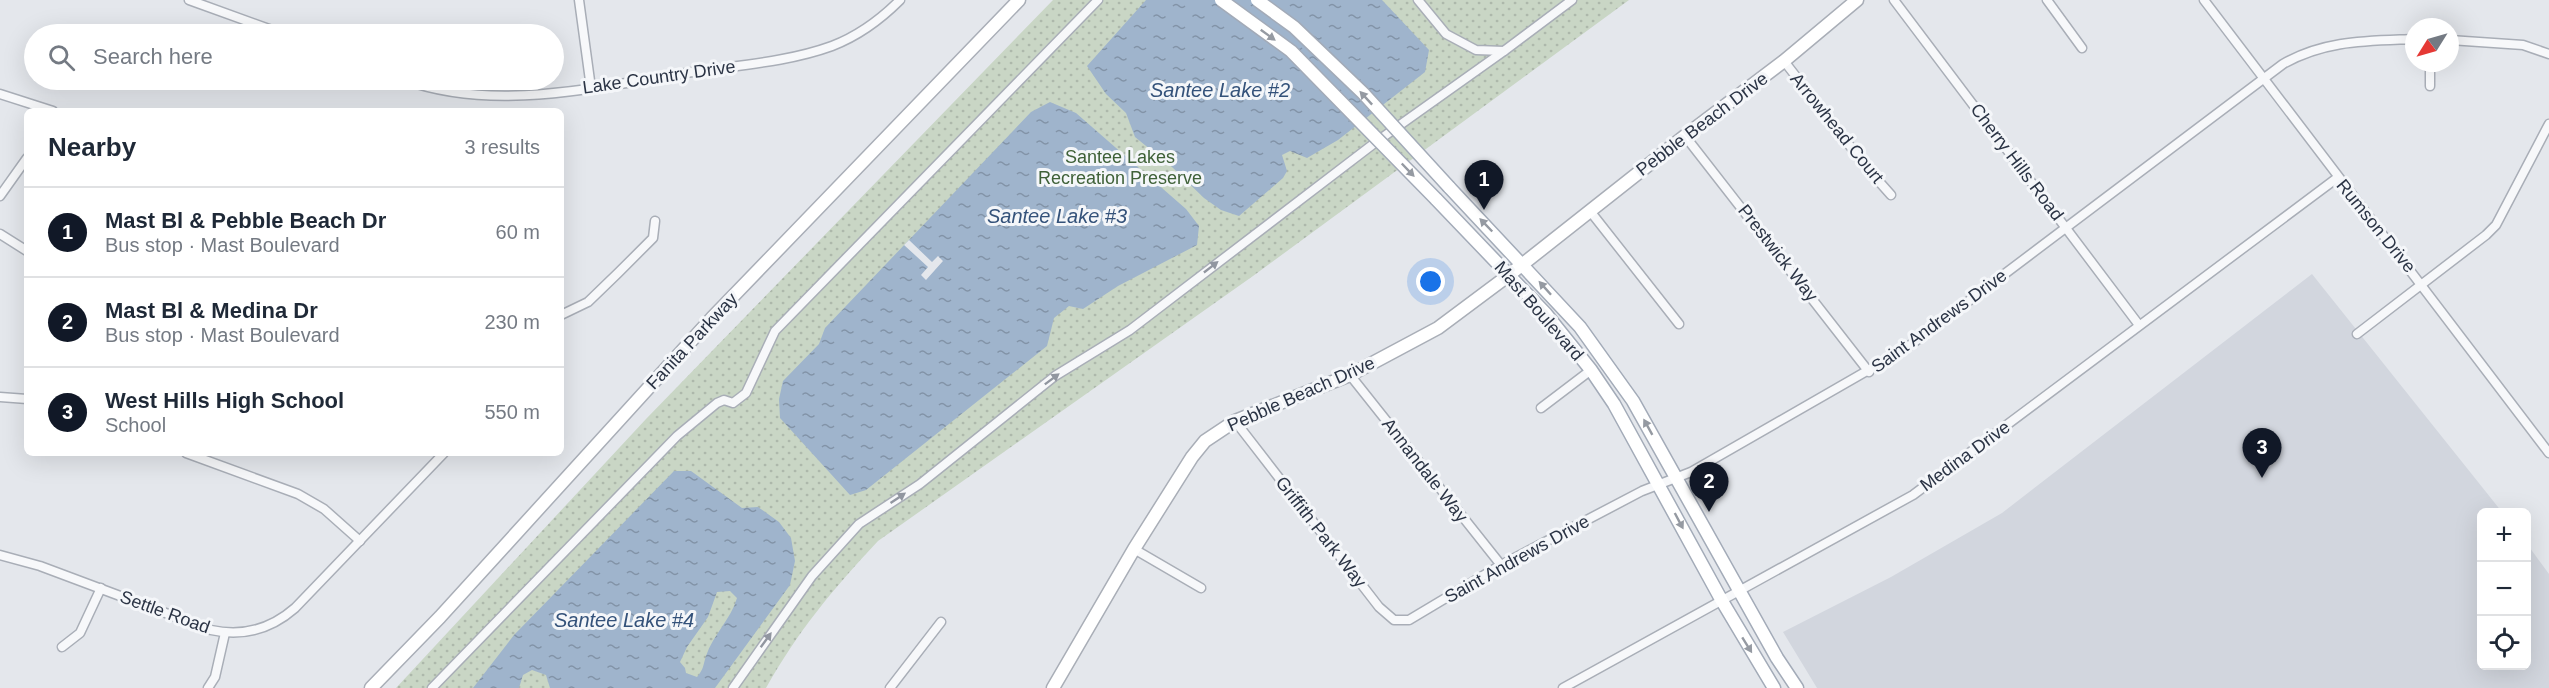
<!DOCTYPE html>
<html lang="en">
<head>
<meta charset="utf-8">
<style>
  :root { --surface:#fff; --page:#f2f2f3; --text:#1f2937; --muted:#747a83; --line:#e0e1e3; --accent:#111827 }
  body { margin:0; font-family:Helvetica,sans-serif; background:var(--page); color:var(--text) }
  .controls { position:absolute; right:18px; bottom:18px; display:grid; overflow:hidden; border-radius:9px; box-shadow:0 6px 24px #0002 }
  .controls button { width:54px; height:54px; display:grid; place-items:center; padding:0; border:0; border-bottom:2px solid var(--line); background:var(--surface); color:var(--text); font:30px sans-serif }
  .compass { position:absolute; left:2405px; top:18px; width:54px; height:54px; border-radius:50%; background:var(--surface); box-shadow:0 6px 24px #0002; rotate:233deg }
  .you { position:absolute; left:1431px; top:282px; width:21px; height:21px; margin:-15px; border:4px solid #fff; border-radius:50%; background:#1a73e8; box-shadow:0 0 0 9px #1a73e833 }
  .badge { display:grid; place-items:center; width:39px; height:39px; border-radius:50%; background:var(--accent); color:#fff; font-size:20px; font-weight:700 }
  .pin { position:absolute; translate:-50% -50px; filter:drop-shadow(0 2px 3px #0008) }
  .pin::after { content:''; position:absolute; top:32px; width:21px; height:18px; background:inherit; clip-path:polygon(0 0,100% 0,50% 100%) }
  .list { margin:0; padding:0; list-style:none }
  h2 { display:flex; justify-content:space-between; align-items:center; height:78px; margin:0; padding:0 24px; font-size:26px }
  h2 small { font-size:20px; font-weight:400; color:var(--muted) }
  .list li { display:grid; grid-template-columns:39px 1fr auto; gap:18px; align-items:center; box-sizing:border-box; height:90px; padding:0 24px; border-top:2px solid var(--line) }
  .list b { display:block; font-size:22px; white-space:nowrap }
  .list p { margin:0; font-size:20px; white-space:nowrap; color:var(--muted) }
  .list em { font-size:20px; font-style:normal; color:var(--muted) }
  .icon { flex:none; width:33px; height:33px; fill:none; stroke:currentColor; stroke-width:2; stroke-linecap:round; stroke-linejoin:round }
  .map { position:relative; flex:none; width:2549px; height:688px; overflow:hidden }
  .search { position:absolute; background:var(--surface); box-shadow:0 6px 24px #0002; left:24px; top:24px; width:540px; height:66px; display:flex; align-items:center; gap:15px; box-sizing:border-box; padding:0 21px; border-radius:33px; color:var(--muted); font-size:22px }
  .panel { position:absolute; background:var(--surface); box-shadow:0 6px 24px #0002; left:24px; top:108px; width:540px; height:348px; border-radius:9px }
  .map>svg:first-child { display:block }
  .built { fill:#d2d6de }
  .park { fill:url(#park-dots) }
  .water { fill:url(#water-ripples); fill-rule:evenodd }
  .pier { fill:#e4e7ec }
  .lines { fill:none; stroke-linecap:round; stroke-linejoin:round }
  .street-casing { stroke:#a9aeb7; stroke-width:11 }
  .secondary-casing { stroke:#a9aeb7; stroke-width:15 }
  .primary-casing { stroke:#a3abb8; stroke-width:15 }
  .street { stroke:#f7f8fa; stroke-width:8 }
  .secondary { stroke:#fff; stroke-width:12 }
  .primary { stroke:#fff; stroke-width:12 }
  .primary-bridge-casing { stroke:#a3abb8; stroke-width:15; stroke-linecap:butt }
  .primary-bridge { stroke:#fff; stroke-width:12 }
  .oneway { fill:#959aa2 }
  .oneway2 { fill:#9196a0 }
  .labels { text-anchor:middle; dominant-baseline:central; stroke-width:6; stroke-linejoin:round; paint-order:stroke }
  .street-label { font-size:18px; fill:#2b3445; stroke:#f4f6f9 }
  .park-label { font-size:18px; fill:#3f6138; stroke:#f4f6f9 }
  .water-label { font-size:20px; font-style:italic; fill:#34527a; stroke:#f4f6f9 }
</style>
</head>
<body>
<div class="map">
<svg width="2549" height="688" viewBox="0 0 2549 688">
  <defs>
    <pattern id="park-dots" width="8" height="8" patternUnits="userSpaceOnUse" patternTransform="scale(1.5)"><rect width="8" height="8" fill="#c9d6c5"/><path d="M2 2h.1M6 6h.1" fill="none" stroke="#adb8ab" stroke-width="1.8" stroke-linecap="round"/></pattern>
    <pattern id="water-ripples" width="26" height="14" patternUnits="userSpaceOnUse" patternTransform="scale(1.5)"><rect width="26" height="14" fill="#9fb4cc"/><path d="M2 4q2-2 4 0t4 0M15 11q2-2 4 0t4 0" fill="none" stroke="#8293a7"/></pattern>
  </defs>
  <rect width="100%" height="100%" fill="#e4e7ec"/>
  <!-- built -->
  <polygon class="built" points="2312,274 2502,512 2482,512 2482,666 2526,666 2527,544 2549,574 2549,688 1817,688 1783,632 1891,577 2002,513"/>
  <!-- park -->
  <path class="park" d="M1053,0h576l-376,276 -375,265c-45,48 -80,90 -112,147h-370l250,-269z"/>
  <!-- water -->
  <g class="water">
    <polygon points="1146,0 1382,0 1429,50 1425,72 1338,140 1307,158 1290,151 1282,155 1287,171 1283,178 1239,216 1221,210 1204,198 1172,167 1135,137 1126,113 1106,94 1087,66"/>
    <polygon points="1050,102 1076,113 1186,209 1199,226 1197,245 1118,286 1083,309 1069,306 1054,318 1047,346 866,490 850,495 780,418 779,399 783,381 819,344 825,328 1031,112"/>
    <path d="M674,471h17l51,37 16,-1 21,15 12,16 4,23 -5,24 -75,103h-165l-4,-13 -14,-5 -9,5 -4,13h-46l41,-53zM730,591l7,7c-6,21 -24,37 -31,58 -3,9 -2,13 -9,21l-11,-4 -1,-5 -5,-6 7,-15 21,-30 9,-25z"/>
  </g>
  <!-- pier -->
  <polygon class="pier" points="909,240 932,262 938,256 943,261 926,280 921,275 928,267 904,245"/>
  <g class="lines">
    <!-- street casing -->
    <g class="street-casing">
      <g id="street">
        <polyline points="189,0 283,34"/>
        <polyline points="579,0 591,88"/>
        <polyline points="1418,0 1446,34 1476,50 1504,51 1572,0"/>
        <polyline points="1894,0 2139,325"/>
        <polyline points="2047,0 2082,48"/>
        <polyline points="2204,0 2549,453"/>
        <polyline points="2450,40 2523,45 2549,54"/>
        <polyline points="1784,61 1867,168 1891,195"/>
        <path d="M405,80c91,33 195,6 288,-8 46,-7 95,-10 139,-26 26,-10 49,-27 68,-46"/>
        <polyline points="2430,86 2430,63"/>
        <polyline points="0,94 53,111"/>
        <polyline points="1685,136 1869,372"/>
        <polyline points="0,196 27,158"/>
        <polyline points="1590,211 1679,324"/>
        <polyline points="0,234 27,251"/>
        <polyline points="561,315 588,302 618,273 653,238 655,221"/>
        <polyline points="2357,334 2486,235 2496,225 2549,124"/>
        <polyline points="1350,375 1501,565"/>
        <polyline points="0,397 27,399"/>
        <polyline points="1541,408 1591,370"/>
        <path d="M1235,421l144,186 15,13h15l92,-55 141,-74 49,-19 214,-123 378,-285c42,-24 84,-23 131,-25"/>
        <polyline points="186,453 298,494 324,509 360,541"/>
        <polyline points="1134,549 1201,588"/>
        <path d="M0,555l40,11 171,64c32,7 60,-1 84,-22l149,-155"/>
        <polyline points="62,647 80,633 101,588"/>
        <polyline points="208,688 215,677 225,633"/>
        <polyline points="432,688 677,436 717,403 724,400 733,403 746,393 775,331 1098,0"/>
        <polyline points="733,688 812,576 859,524 920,484 1055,376 1130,330 1376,142 1504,51"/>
        <polyline points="890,688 941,622"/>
        <polyline points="1563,688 1913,495 2337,178"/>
      </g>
    </g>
    <!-- secondary casing -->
    <g class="secondary-casing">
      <g id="secondary">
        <polyline points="371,688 440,617 712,318 1019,0"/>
        <polyline points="1053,688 1134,549 1192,457 1205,441 1235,421 1350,375 1438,328 1509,275 1685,136 1784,61 1857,0"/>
      </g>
    </g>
    <!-- primary casing -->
    <g class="primary-casing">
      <g id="primary">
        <polyline points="1449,187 1580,327 1633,401 1777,658 1797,688"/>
        <polyline points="1436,199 1546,314 1591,370 1614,404 1722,601 1774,688"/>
      </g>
    </g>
    <!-- street -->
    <use href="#street" class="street"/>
    <!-- secondary -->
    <use href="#secondary" class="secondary"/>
    <!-- primary -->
    <use href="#primary" class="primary"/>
    <!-- primary-bridge casing -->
    <g class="primary-bridge-casing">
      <g id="primary-bridge">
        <polyline points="1221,0 1291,51 1436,199"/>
        <polyline points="1257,0 1294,27 1363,93 1449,187"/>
      </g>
    </g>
    <!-- primary-bridge -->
    <use href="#primary-bridge" class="primary-bridge"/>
  </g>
  <!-- one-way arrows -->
  <defs><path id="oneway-solid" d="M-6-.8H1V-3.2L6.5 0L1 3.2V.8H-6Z" transform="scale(1.5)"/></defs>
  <g class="oneway">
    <use href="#oneway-solid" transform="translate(1268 35) rotate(36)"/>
    <use href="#oneway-solid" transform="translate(1366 98) rotate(-133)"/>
    <use href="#oneway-solid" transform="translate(1408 170) rotate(46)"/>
    <use href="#oneway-solid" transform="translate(1486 225) rotate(-134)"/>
    <use href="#oneway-solid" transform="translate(1545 288) rotate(-132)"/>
    <use href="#oneway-solid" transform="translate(1648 427) rotate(-119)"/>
    <use href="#oneway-solid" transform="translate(1679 521) rotate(62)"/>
    <use href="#oneway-solid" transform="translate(1747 645) rotate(58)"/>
  </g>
  <g class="oneway2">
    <use href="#oneway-solid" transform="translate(1211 267) rotate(-38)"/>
    <use href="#oneway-solid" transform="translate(1052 379) rotate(-37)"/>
    <use href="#oneway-solid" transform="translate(898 498) rotate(-34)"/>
    <use href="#oneway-solid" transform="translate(766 640) rotate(-54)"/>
  </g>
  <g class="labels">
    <!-- street labels -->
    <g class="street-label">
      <text transform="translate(659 77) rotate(-8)">Lake Country Drive</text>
      <text transform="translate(1702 124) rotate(-37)">Pebble Beach Drive</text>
      <text transform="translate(1837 128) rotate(51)">Arrowhead Court</text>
      <text transform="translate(2017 162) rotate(53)">Cherry Hills Road</text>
      <text transform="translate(2376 226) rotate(51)">Rumson Drive</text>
      <text transform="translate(1778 253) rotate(52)">Prestwick Way</text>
      <text transform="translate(1539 311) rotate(49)">Mast Boulevard</text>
      <text transform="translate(1939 321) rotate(-36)">Saint Andrews Drive</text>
      <text transform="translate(692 341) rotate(-47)">Fanita Parkway</text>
      <text transform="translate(1301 394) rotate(-24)">Pebble Beach Drive</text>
      <text transform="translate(1965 456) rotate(-36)">Medina Drive</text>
      <text transform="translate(1425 470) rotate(52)">Annandale Way</text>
      <text transform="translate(1321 532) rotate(52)">Griffith Park Way</text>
      <text transform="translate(1517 559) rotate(-29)">Saint Andrews Drive</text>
      <text transform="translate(165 612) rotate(20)">Settle Road</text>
    </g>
    <!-- park labels -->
    <g class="park-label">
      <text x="1120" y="157">Santee Lakes<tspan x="1120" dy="21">Recreation Preserve</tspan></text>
    </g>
    <!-- water labels -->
    <g class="water-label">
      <text x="1220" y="90">Santee Lake #2</text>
      <text x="1057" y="216">Santee Lake #3</text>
      <text x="624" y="620">Santee Lake #4</text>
    </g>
  </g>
</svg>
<div class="controls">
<button>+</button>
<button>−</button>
<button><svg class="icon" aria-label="locate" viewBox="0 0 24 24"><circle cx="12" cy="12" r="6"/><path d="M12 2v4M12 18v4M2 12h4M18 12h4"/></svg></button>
</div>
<svg class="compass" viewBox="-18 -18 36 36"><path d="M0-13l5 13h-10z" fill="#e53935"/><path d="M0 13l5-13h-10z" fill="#747a83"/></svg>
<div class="you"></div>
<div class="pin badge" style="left:1484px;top:210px">1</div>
<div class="pin badge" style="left:1709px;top:512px">2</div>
<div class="pin badge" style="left:2262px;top:478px">3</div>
<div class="search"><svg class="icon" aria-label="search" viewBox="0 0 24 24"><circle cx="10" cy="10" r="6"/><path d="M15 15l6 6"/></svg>Search here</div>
<section class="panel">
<h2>Nearby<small>3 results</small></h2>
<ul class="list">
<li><span class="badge">1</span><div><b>Mast Bl &amp; Pebble Beach Dr</b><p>Bus stop · Mast Boulevard</p></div><em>60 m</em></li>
<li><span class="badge">2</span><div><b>Mast Bl &amp; Medina Dr</b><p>Bus stop · Mast Boulevard</p></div><em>230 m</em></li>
<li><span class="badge">3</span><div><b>West Hills High School</b><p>School</p></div><em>550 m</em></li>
</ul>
</section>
</div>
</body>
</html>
